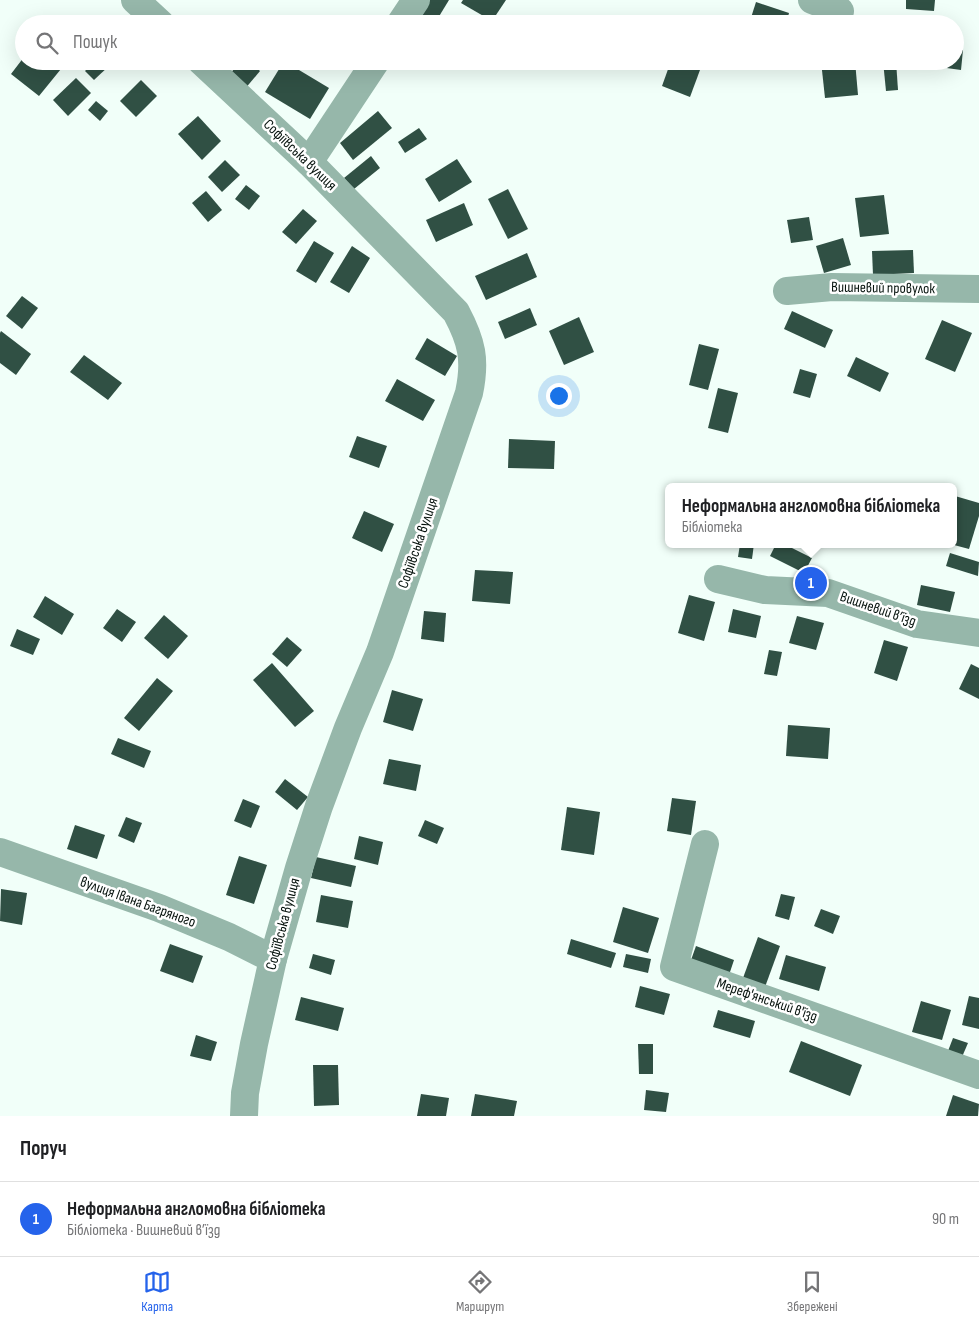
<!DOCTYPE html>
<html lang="uk">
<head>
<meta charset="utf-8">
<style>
  :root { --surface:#fff; --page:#f6f6f6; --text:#202124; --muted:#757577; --line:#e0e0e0; --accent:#2563eb }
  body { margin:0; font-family:"Sofia Sans Condensed",sans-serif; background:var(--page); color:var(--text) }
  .you { position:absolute; left:558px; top:395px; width:18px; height:18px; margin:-12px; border:4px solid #fff; border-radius:50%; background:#1a73e8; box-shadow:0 0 0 8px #1a73e833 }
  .badge { display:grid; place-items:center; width:32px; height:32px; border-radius:50%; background:var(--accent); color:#fff; font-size:16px; font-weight:700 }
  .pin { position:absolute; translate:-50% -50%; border:2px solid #fff; box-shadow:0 1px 5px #0006 }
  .popup { position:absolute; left:665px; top:483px; width:292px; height:65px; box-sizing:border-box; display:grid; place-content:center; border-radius:8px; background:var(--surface); filter:drop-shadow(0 1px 4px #0005); font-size:16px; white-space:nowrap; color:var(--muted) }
  .popup b { font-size:19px; color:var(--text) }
  .popup::after { content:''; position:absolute; left:50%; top:100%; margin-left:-10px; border:10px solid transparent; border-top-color:var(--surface) }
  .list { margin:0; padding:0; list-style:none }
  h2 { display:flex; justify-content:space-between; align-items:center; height:65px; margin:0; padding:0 20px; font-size:21px }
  h2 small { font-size:16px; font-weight:400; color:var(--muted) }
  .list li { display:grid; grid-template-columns:32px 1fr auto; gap:15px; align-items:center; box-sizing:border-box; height:75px; padding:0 20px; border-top:1px solid var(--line) }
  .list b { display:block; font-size:19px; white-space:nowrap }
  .list p { margin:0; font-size:16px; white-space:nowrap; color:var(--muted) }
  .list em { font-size:16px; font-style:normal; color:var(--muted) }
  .icon { flex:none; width:28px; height:28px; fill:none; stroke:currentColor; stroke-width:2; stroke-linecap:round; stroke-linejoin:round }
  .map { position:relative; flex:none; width:979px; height:1116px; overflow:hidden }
  .search { position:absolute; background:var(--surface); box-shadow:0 5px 20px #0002; left:15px; right:15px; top:15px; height:55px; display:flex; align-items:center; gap:12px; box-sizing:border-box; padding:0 18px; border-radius:28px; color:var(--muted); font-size:19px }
  .sheet { height:140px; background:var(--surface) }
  nav { display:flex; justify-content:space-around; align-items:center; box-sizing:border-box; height:70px; border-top:1px solid var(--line); background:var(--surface); font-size:14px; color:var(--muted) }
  nav a { display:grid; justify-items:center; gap:2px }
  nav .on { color:var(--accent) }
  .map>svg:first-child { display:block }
  .building { fill:#305044 }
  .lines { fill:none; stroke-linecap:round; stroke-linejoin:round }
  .minor { stroke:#96b7aa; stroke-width:28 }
  .labels { text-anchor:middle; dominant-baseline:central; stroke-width:5; stroke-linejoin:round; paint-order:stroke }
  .street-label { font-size:15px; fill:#05110c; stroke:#fff }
</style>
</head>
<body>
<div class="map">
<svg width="979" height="1116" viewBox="0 0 979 1116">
  <rect width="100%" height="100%" fill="#f1fff9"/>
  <!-- building -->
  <g class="building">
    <polygon points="430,0 449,0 435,23 421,14"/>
    <polygon points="463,0 506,0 492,21 461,3"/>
    <polygon points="906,0 935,0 934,11 906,9"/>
    <polygon points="756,2 789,13 786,24 749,24"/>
    <polygon points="681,15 708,23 708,24 678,24"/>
    <polygon points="955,49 963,50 961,70 932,66 933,61 955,61"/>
    <polygon points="24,57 24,61 62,61 65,64 39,96 11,74"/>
    <polygon points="95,61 107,61 110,65 94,80 85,71"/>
    <polygon points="241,61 249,61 260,71 244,90 228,76"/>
    <polygon points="284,61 329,88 310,119 265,92"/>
    <polygon points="671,61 677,61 700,70 690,97 662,86"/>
    <polygon points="821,61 855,61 858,95 825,98"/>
    <polygon points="883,61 896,61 898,90 886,91"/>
    <polygon points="76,78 91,93 68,116 53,100"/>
    <polygon points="141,80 157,96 136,117 120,101"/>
    <polygon points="96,101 108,111 100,121 88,110"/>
    <polygon points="378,111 392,128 353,160 340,143"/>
    <polygon points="198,116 221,141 202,160 178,134"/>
    <polygon points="419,128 427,139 405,153 398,142"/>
    <polygon points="371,156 380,168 354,189 344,178"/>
    <polygon points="457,159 472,182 439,202 425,179"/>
    <polygon points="225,160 240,175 222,192 208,177"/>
    <polygon points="246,185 260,196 249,210 235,199"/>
    <polygon points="508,189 528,229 508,239 488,199"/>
    <polygon points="206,191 222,210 208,222 192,203"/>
    <polygon points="884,195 889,234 860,237 855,198"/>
    <polygon points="464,203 473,225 436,242 426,220"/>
    <polygon points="303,209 317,221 296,244 282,232"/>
    <polygon points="809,217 813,240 791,243 787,220"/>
    <polygon points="843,238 851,265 824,273 816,246"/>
    <polygon points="314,241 334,253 316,283 296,271"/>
    <polygon points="352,246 370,258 349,293 330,282"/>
    <polygon points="913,250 914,273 873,275 872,251"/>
    <polygon points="527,253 537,277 486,300 475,276"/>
    <polygon points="22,296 38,308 22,329 6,316"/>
    <polygon points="530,308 537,325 505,339 498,322"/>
    <polygon points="792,311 833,330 825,348 784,329"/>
    <polygon points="579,317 594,352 564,365 549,331"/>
    <polygon points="942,320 972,333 955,372 925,359"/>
    <polygon points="1,331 31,354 16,375 0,363 0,333"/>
    <polygon points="427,338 457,356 445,376 415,359"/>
    <polygon points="699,344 719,349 708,390 689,385"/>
    <polygon points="84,355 122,383 108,400 70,372"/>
    <polygon points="856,357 889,373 880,392 847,376"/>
    <polygon points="800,369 817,374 810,398 793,393"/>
    <polygon points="397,379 435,400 423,421 385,401"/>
    <polygon points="718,388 738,393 728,433 708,428"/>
    <polygon points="357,436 387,446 379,468 349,457"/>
    <polygon points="509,439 555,441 554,469 508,468"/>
    <polygon points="955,496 979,503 979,516 969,549 954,545 954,503"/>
    <polygon points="364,511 394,524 382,552 352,538"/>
    <polygon points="740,544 754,544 752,559 738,557"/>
    <polygon points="776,544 784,544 812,558 804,573 770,556"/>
    <polygon points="950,553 979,562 978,576 946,566"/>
    <polygon points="475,570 513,572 510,604 472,601"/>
    <polygon points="921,585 955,592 950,612 917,605"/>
    <polygon points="689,595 715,602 704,641 678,633"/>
    <polygon points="45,596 74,614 62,635 33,617"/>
    <polygon points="117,609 136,622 122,642 103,628"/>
    <polygon points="733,609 761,616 756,638 728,632"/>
    <polygon points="424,611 446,613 444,642 421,639"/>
    <polygon points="164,615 188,636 168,659 144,638"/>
    <polygon points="797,616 824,623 816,650 789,643"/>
    <polygon points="17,629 40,639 33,655 10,646"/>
    <polygon points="287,637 302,650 287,667 272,654"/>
    <polygon points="884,640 908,647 897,681 874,673"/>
    <polygon points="769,650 782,652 777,676 764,674"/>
    <polygon points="272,663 314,711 295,727 253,680"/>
    <polygon points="971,664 979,668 979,699 959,689"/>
    <polygon points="157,678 173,691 139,731 124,718"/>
    <polygon points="392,690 423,699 413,731 383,722"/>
    <polygon points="788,725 830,728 828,759 786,756"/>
    <polygon points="118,738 151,751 144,768 111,754"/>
    <polygon points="389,759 421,765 416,791 383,784"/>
    <polygon points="285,779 308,797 297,810 275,792"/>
    <polygon points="672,798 696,801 691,835 667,831"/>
    <polygon points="243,799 260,806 251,828 234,821"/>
    <polygon points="567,807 600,812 594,855 561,850"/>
    <polygon points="126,817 142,823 134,843 118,836"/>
    <polygon points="425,820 444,828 437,844 418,836"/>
    <polygon points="75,825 105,835 97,859 67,849"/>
    <polygon points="359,836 383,842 378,865 354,859"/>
    <polygon points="239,856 267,865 254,904 226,895"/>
    <polygon points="316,857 356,866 351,887 311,878"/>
    <polygon points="1,889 27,893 22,925 0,921"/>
    <polygon points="781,894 795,897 789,920 775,916"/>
    <polygon points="321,895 353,901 348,928 316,922"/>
    <polygon points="623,907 659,918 648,953 613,942"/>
    <polygon points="821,909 840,916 833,934 814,926"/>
    <polygon points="758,937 780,946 765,987 743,978"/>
    <polygon points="571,939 616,953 611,968 567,954"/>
    <polygon points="170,944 203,956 193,983 160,971"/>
    <polygon points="696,946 734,960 729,975 691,960"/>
    <polygon points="313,954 335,960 331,975 309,968"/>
    <polygon points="626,954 651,959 648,973 623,967"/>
    <polygon points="786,955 826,967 819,991 779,979"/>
    <polygon points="640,986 670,994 664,1015 635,1007"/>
    <polygon points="969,996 979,998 979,1029 962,1025"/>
    <polygon points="301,997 344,1008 338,1031 295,1020"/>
    <polygon points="921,1001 951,1010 942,1040 912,1032"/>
    <polygon points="718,1010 755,1021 750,1038 713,1027"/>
    <polygon points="196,1035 217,1042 211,1061 190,1056"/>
    <polygon points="953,1038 968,1043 962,1057 948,1051"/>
    <polygon points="801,1041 862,1065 850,1096 789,1072"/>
    <polygon points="638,1044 653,1044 653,1074 639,1074"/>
    <polygon points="313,1065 338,1065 339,1105 314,1106"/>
    <polygon points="646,1090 669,1093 666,1112 644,1110"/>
    <polygon points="421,1094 449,1098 446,1116 417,1116"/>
    <polygon points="475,1094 517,1101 514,1116 471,1116"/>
    <polygon points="953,1095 979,1104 978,1116 946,1116"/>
  </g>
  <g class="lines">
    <!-- minor -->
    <g class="minor">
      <polyline points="135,0 161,24"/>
      <polyline points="812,0 840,11"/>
      <polyline points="400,24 416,0"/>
      <path d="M201,61l108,101 147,150c16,30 20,48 13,81l-89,259 -32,76 -29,78 -20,62 -26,91 -19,85 -9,49 -1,23"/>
      <polyline points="309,162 376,61"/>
      <polyline points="787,291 832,287 979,289"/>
      <polyline points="718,579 765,590 828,593 917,624 979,633"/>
      <polyline points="705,844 674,967 979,1075"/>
      <polyline points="0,852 159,908 229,937 273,959"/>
    </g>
  </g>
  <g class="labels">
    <!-- street labels -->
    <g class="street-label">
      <text transform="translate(300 155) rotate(44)">Софіївська вулиця</text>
      <text transform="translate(883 288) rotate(1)">Вишневий провулок</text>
      <text transform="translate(418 543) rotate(-71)">Софіївська вулиця</text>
      <text transform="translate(878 609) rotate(19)">Вишневий в’їзд</text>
      <text transform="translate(138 902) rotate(20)">вулиця Івана Багряного</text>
      <text transform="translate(283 924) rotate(-75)">Софіївська вулиця</text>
      <text transform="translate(767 1000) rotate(19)">Мереф'янський в'їзд</text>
    </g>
  </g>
</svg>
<div class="you"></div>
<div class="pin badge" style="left:811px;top:583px">1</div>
<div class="popup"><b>Неформальна англомовна бібліотека</b>Бібліотека</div>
<div class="search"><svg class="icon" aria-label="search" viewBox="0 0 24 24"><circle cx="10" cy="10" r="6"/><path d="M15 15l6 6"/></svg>Пошук</div>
</div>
<section class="sheet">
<h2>Поруч<small></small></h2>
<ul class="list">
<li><span class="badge">1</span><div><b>Неформальна англомовна бібліотека</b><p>Бібліотека · Вишневий в’їзд</p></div><em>90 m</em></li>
</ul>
</section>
<nav>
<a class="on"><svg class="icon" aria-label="map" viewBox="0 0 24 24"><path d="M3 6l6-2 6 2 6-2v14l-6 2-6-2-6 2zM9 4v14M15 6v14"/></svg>Карта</a>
<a><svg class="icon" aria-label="directions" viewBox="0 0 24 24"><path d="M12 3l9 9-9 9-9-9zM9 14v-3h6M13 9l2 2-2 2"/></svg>Маршрут</a>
<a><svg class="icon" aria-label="saved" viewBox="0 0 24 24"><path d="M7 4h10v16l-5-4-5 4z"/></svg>Збережені</a>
</nav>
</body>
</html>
